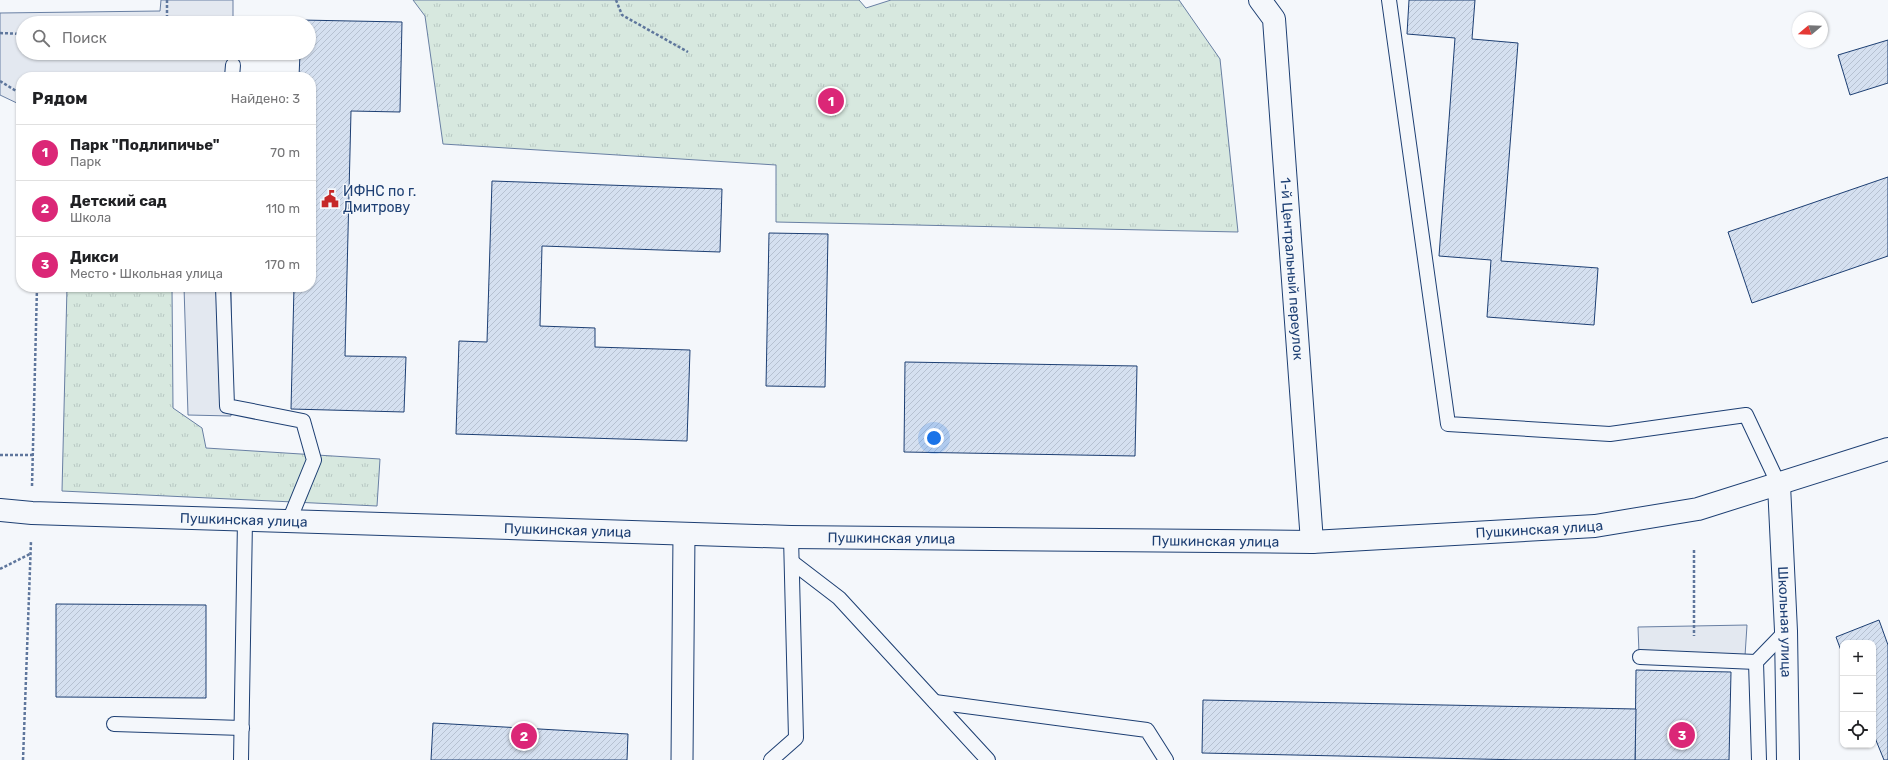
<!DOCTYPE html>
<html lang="ru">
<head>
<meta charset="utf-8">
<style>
  :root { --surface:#fff; --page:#f2f2f2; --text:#202124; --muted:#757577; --line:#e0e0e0; --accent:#db2777 }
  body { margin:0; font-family:Rubik,sans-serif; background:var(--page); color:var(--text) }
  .controls { position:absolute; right:12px; bottom:12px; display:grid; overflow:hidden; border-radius:8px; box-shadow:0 1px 3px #0004 }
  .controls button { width:36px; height:36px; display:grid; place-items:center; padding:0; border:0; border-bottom:1px solid var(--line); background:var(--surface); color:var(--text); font:20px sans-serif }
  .compass { position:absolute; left:1792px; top:12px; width:36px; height:36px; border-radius:50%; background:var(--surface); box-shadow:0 1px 3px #0004; rotate:251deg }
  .you { position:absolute; left:934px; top:438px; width:14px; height:14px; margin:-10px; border:3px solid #fff; border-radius:50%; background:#1a73e8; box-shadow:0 0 0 6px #1a73e833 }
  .badge { display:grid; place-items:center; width:26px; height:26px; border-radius:50%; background:var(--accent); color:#fff; font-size:13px; font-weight:700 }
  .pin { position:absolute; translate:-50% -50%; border:2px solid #fff; box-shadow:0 1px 4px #0006 }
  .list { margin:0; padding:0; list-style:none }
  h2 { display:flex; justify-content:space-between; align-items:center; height:52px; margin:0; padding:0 16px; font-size:17px }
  h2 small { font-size:13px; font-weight:400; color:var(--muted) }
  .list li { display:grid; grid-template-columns:26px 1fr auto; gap:12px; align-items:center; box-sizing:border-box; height:56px; padding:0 16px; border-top:1px solid var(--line) }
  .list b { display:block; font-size:15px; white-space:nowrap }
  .list p { margin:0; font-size:13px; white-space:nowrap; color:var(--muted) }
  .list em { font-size:13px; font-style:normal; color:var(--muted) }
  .icon { flex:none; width:22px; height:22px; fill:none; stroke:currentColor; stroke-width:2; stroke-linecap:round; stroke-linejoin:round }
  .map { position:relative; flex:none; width:1888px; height:760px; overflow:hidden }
  .search { position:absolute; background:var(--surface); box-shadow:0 1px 3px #0004; left:16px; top:16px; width:300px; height:44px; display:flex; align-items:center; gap:10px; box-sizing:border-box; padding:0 14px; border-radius:22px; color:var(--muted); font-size:15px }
  .panel { position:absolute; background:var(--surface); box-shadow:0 1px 3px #0004; left:16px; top:72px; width:300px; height:220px; border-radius:16px }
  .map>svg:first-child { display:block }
  .grass { fill:url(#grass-tufts); stroke:#687fa3 }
  .parking { fill:#e3e8f0; stroke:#687fa3 }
  .building { fill:url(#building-hatch); stroke:#1d3f73 }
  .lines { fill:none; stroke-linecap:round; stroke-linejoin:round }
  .service-casing { stroke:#1d3f73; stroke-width:16 }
  .pedestrian-casing { stroke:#1d3f73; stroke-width:23 }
  .minor-casing { stroke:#1d3f73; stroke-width:24 }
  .tertiary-casing { stroke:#1d3f73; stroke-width:24 }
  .path { stroke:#5e769c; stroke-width:2.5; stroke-dasharray:3 2; stroke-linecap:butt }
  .service { stroke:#f4f7fb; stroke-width:14 }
  .pedestrian { stroke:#f4f7fb; stroke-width:21 }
  .minor { stroke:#f4f7fb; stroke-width:22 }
  .tertiary { stroke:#f4f7fb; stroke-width:22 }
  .labels { text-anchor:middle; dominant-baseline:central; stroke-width:3; stroke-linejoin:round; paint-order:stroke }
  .poi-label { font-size:14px; fill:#1d3f73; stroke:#f4f7fb; text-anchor:start }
  .street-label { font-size:14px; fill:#1d3f73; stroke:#f4f7fb }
</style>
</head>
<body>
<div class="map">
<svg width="1888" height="760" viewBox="0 0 1888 760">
  <defs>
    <pattern id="grass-tufts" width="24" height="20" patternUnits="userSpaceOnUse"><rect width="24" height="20" fill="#d7e8df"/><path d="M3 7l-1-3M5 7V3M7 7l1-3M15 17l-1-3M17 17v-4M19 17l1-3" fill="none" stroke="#b8c8c3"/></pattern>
    <pattern id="building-hatch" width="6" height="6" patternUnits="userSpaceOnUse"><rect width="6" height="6" fill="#d5e0f0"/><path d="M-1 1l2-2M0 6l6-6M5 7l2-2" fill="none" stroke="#b6c1d1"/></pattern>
  </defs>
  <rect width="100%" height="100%" fill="#f4f7fb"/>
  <!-- grass -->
  <g class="grass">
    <polygon points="413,0 859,0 866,8 891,0 1179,0 1220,59 1238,232 776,222 776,165 443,144 425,16"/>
    <polygon points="67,287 172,287 173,408 202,428 206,448 380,459 377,506 62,491"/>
  </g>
  <!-- parking -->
  <g class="parking">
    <polygon points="161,0 233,0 233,23 23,23 23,53 233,53 233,77 21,77 21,105 0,95 0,13 160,11"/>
    <polygon points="184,287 231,287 231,416 188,415"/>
    <polygon points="1747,625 1745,656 1639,653 1638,627"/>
  </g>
  <!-- building -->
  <g class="building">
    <polygon points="1409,0 1475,0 1472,39 1518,43 1501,261 1598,268 1594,325 1487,317 1491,260 1439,256 1455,38 1407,34"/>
    <polygon points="301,20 402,22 400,112 351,111 345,356 406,357 404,412 291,409 294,287 311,287 311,77 299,77 300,53 309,53 309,23 301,23"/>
    <polygon points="1888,40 1888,83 1850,95 1838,55"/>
    <polygon points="1888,177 1888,256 1752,303 1728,232"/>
    <polygon points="492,181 722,189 720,252 542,246 540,326 595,328 595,347 690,350 687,441 456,434 459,341 487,342"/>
    <polygon points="769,233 828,234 825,387 766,386"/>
    <polygon points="905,362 1137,366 1135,456 904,452"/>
    <polygon points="56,604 206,605 206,698 56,697"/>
    <polygon points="1879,620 1888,645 1888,760 1884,760 1873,733 1873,643 1843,643 1843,656 1836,637"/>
    <polygon points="1636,670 1731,672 1729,760 1635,760"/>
    <polygon points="1203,700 1636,709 1635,760 1524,760 1202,753"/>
    <polygon points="433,723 628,734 627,760 431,760"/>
  </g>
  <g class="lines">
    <!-- service casing -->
    <g class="service-casing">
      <g id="service">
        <polyline points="1389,0 1448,424 1610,434 1746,415 1779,485"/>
        <polyline points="232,77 233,65"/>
        <polyline points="223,287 227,406 303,421 314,460 289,521"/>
        <polyline points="792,562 839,598 988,760"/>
        <polyline points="1640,657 1756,662"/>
        <polyline points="935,702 1147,730 1166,760"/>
        <polyline points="114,724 242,728"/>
        <polyline points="241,760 245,520"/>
        <polyline points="771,760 796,738 791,537"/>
        <polyline points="1759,760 1756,662 1786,631"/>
      </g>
    </g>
    <!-- pedestrian casing -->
    <g class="pedestrian-casing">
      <polyline id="pedestrian" points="682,760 684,534"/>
    </g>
    <!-- minor casing -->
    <g class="minor-casing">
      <g id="minor">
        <path id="s1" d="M1260,0l14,19 38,523"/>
      </g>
    </g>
    <!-- tertiary casing -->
    <g class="tertiary-casing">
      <g id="tertiary">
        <path id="s2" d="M1779,485l7,146 2,129"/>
        <path id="s3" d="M0,510l32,3 759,24 521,5 283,-16 103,-17 190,-60"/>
      </g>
    </g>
    <!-- path -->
    <g class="path">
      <polyline points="167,0 167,23"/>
      <polyline points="616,0 622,15 688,52"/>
      <polyline points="0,33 23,34"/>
      <polyline points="0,81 21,94"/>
      <polyline points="0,455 33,455"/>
      <polyline points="32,486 37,287"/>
      <polyline points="1694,550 1694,636"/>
      <polyline points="0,569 30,554"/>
      <polyline points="23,760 31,541"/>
    </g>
    <!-- service -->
    <use href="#service" class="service"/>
    <!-- pedestrian -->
    <use href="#pedestrian" class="pedestrian"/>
    <!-- minor -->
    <use href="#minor" class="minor"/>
    <!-- tertiary -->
    <use href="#tertiary" class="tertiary"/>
  </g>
  <!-- icons -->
  <defs>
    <g id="civic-bare" transform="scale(1.38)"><path d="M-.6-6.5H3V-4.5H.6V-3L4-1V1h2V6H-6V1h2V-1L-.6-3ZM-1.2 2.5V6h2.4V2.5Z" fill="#c62828" stroke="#f4f7fb" stroke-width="2.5" paint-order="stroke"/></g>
  </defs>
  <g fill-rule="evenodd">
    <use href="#civic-bare" x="330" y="199"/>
  </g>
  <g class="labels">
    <!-- poi labels -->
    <g class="poi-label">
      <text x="343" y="191">ИФНС по г.<tspan x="343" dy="16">Дмитрову</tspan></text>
    </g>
    <!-- street labels -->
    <g class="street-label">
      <text stroke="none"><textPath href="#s1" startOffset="274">1-й Центральный переулок</textPath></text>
      <text stroke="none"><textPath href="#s3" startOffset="244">Пушкинская улица</textPath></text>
      <text stroke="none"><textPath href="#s3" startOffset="1540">Пушкинская улица</textPath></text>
      <text stroke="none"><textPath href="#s3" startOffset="568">Пушкинская улица</textPath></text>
      <text stroke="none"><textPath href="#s3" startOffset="892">Пушкинская улица</textPath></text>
      <text stroke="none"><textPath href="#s3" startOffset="1216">Пушкинская улица</textPath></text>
      <text stroke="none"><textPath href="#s2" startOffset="137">Школьная улица</textPath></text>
    </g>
  </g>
</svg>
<div class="controls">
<button>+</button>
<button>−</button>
<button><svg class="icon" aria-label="locate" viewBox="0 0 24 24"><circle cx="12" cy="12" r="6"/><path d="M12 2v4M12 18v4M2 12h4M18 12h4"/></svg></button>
</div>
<svg class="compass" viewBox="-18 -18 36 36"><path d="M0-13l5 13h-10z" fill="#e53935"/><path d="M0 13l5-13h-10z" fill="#757577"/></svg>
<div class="you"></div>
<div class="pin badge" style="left:831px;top:101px">1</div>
<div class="pin badge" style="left:524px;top:736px">2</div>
<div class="pin badge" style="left:1682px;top:735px">3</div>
<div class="search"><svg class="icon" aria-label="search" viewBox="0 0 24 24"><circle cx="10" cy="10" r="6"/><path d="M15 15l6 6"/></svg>Поиск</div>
<section class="panel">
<h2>Рядом<small>Найдено: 3</small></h2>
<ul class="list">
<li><span class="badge">1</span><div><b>Парк &quot;Подлипичье&quot;</b><p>Парк</p></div><em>70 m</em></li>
<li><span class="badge">2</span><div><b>Детский сад</b><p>Школа</p></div><em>110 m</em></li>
<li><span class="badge">3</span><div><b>Дикси</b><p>Место · Школьная улица</p></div><em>170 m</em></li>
</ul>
</section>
</div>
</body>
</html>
